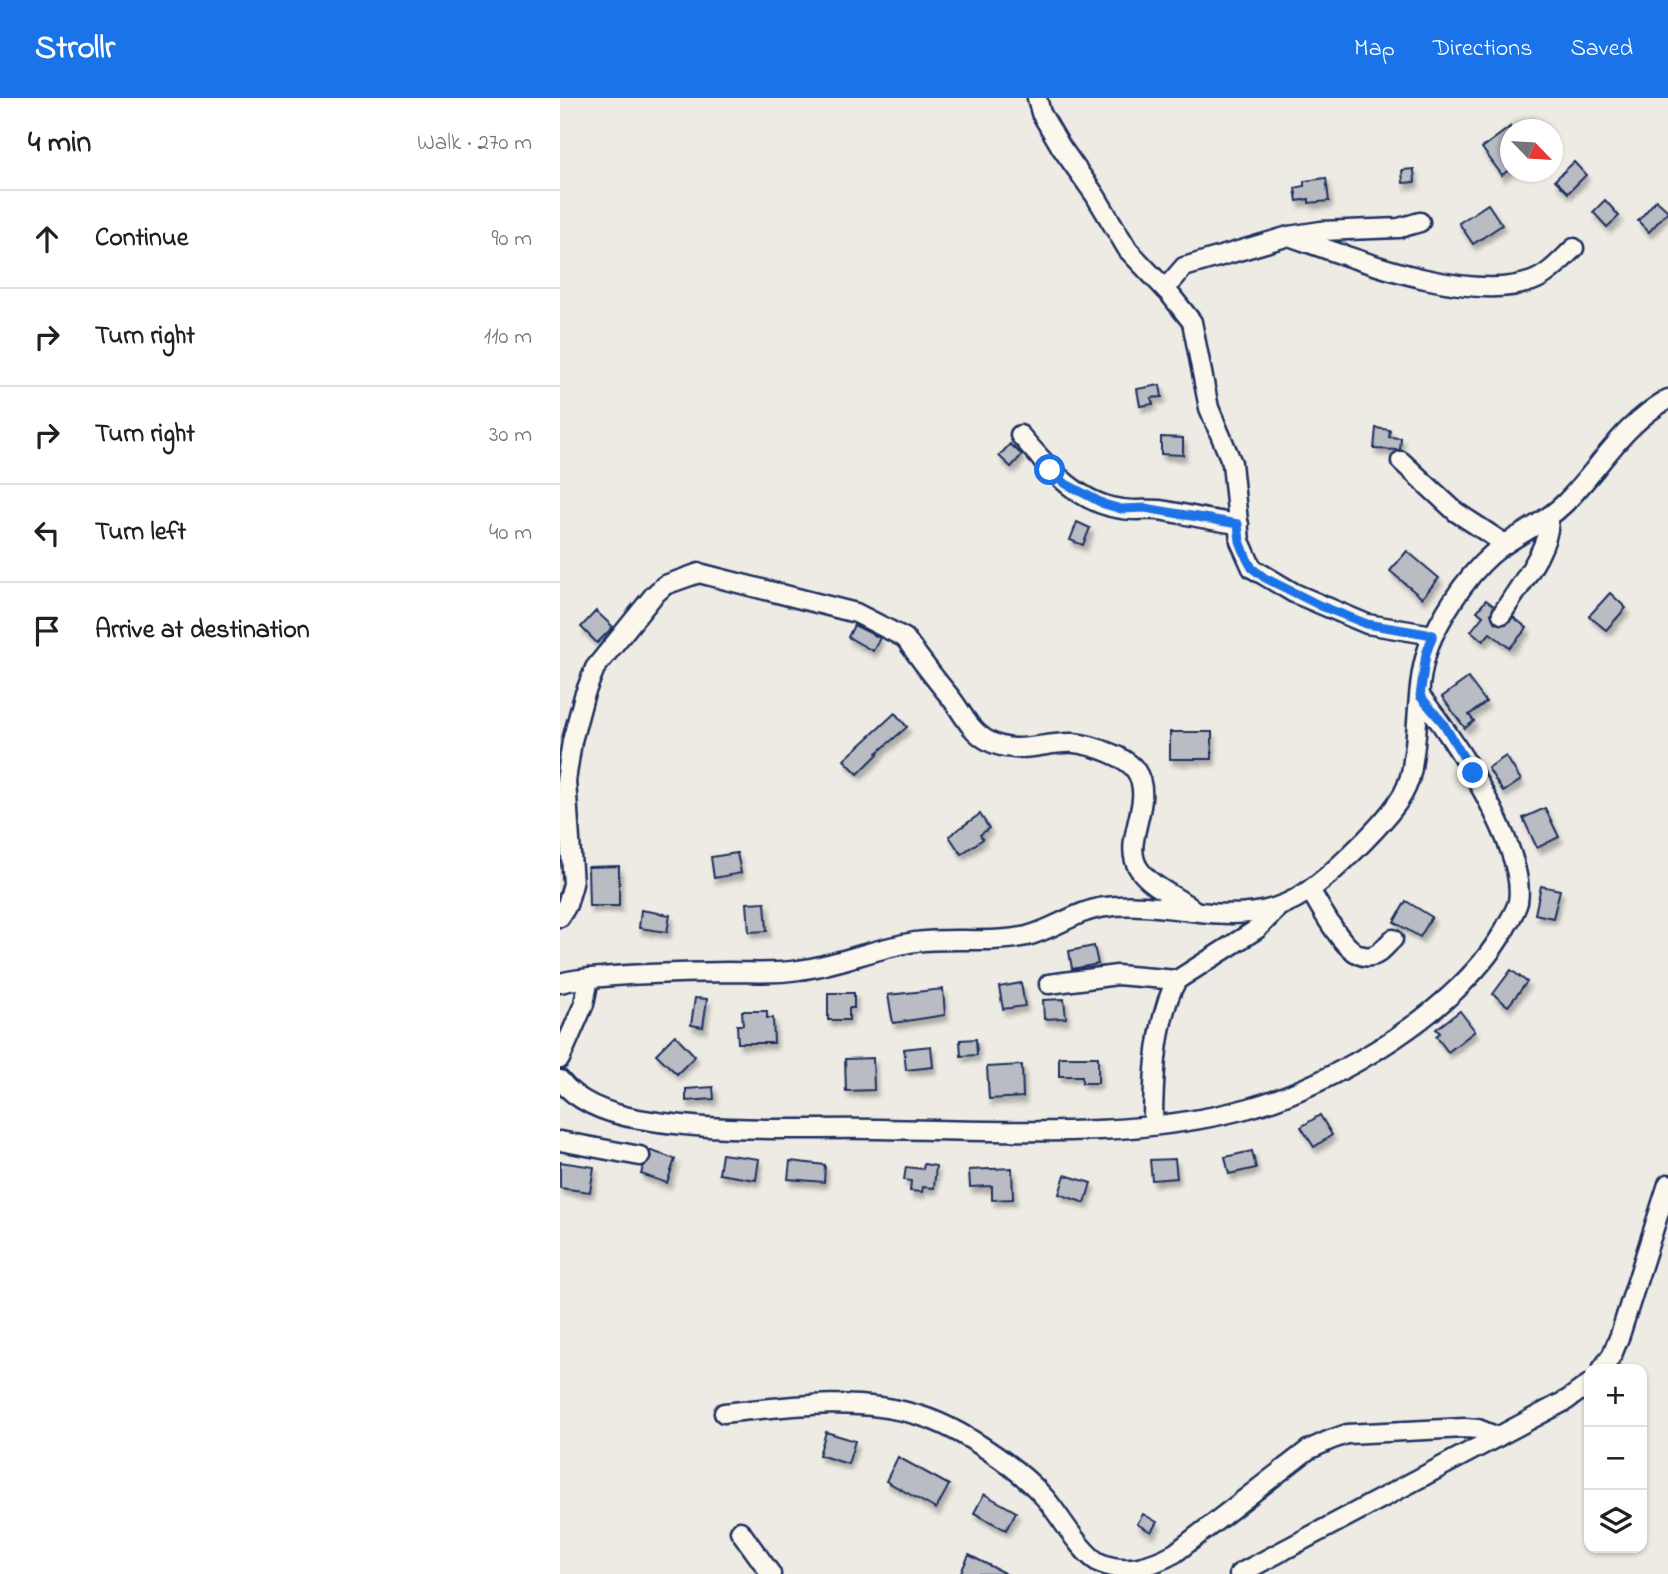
<!DOCTYPE html>
<html lang="en">
<head>
<meta charset="utf-8">
<style>
  :root { --surface:#fff; --page:#f6f6f6; --text:#202124; --muted:#757577; --line:#e0e0e0; --accent:#1a73e8 }
  body { margin:0; font-family:"Indie Flower",sans-serif; background:var(--page); color:var(--text) }
  .controls { position:absolute; right:21px; bottom:21px; display:grid; overflow:hidden; border-radius:14px; box-shadow:0 2px 5px #0004 }
  .controls button { width:63px; height:63px; display:grid; place-items:center; padding:0; border:0; border-bottom:2px solid var(--line); background:var(--surface); color:var(--text); font:35px sans-serif }
  .compass { position:absolute; left:940px; top:21px; width:63px; height:63px; border-radius:50%; background:var(--surface); box-shadow:0 2px 5px #0004; rotate:115deg }
  .stop { position:absolute; width:21px; height:21px; margin:-16px; border:5px solid #1a73e8; border-radius:50%; background:#fff }
  .stop.end { background:#1a73e8; border-color:#fff; box-shadow:0 2px 7px #0008 }
  .list { margin:0; padding:0; list-style:none }
  h2 { display:flex; justify-content:space-between; align-items:center; height:91px; margin:0; padding:0 28px; font-size:30px }
  h2 small { font-size:23px; font-weight:400; color:var(--muted) }
  .list li { display:grid; grid-template-columns:46px 1fr auto; gap:21px; align-items:center; box-sizing:border-box; height:98px; padding:0 28px; border-top:2px solid var(--line) }
  .list b { display:block; font-size:26px; white-space:nowrap }
  .list em { font-size:23px; font-style:normal; color:var(--muted) }
  .icon { flex:none; width:38px; height:38px; fill:none; stroke:currentColor; stroke-width:2; stroke-linecap:round; stroke-linejoin:round }
  .map { position:relative; flex:none; width:1108px; height:1476px; overflow:hidden }
  header { display:flex; align-items:center; gap:42px; box-sizing:border-box; height:98px; padding:0 35px; background:var(--accent); color:#fff }
  header strong { font-size:33px }
  nav { display:flex; gap:38px; margin-inline-start:auto; font-size:24px }
  main { display:flex }
  aside { flex:1; background:var(--surface) }
  .map>svg:first-child { display:block }
  .building { fill:#b9bcc3; stroke:#1b2f5e; stroke-width:2; filter:url(#shadow) }
  .lines { fill:none; stroke-linecap:round; stroke-linejoin:round }
  .minor-casing { stroke:#1b2f5e; stroke-width:23 }
  .minor { stroke:#fbf7ec; stroke-width:18 }
  .route { stroke:#1a73e8; stroke-width:9 }
</style>
</head>
<body>
<header>
<strong>Strollr</strong>
<nav><a>Map</a><a>Directions</a><a>Saved</a></nav>
</header>
<main>
<aside>
<h2>4 min<small>Walk · 270 m</small></h2>
<ul class="list">
<li><svg class="icon" aria-label="ahead" viewBox="0 0 24 24"><path d="M12 20V5M6 11l6-6 6 6"/></svg><div><b>Continue</b></div><em>90 m</em></li>
<li><svg class="icon" aria-label="right" viewBox="0 0 24 24"><path d="M7 20v-9h11M14 6l5 5-5 5"/></svg><div><b>Turn right</b></div><em>110 m</em></li>
<li><svg class="icon" aria-label="right" viewBox="0 0 24 24"><path d="M7 20v-9h11M14 6l5 5-5 5"/></svg><div><b>Turn right</b></div><em>30 m</em></li>
<li><svg class="icon" aria-label="left" viewBox="0 0 24 24"><path d="M17 20v-9H6M10 6l-5 5 5 5"/></svg><div><b>Turn left</b></div><em>40 m</em></li>
<li><svg class="icon" aria-label="arrive" viewBox="0 0 24 24"><path d="M6 21V4h12l-3 4 3 4H6"/></svg><div><b>Arrive at destination</b></div></li>
</ul>
</aside>
<div class="map">
<svg width="1108" height="1476" viewBox="0 0 1108 1476">
  <defs>
    <filter id="shadow"><feDropShadow dx="3" dy="5.5" stdDeviation="2" flood-color="#0004"/></filter>
  </defs>
  <rect width="100%" height="100%" fill="#eeebe4"/>
  <filter id="ink" filterUnits="userSpaceOnUse"><feTurbulence type="fractalNoise" baseFrequency=".0143" numOctaves="2"/><feDisplacementMap in="SourceGraphic" scale="14" xChannelSelector="R" yChannelSelector="G"/><feConvolveMatrix kernelMatrix="1 2 1 2 8 2 1 2 1" color-interpolation-filters="sRGB"/></filter>
  <g filter="url(#ink)">
    <!-- building -->
    <g class="building">
      <polygon points="950,29 950,71 942,77 922,50"/>
      <polygon points="1014,64 1026,77 1008,95 995,82"/>
      <polygon points="854,71 855,84 843,85 842,72"/>
      <polygon points="766,80 769,103 749,105 749,101 737,103 735,90 744,88 744,83"/>
      <polygon points="1045,102 1059,118 1047,129 1033,114"/>
      <polygon points="1096,102 1108,113 1089,134 1078,123"/>
      <polygon points="928,106 942,127 913,146 899,125"/>
      <polygon points="600,287 602,299 591,300 593,306 580,308 577,291"/>
      <polygon points="816,330 830,332 829,339 841,340 840,352 814,351"/>
      <polygon points="601,339 623,340 623,357 601,356"/>
      <polygon points="450,346 462,357 451,369 439,358"/>
      <polygon points="517,424 530,430 523,447 510,442"/>
      <polygon points="847,453 879,480 862,500 830,473"/>
      <polygon points="1050,495 1066,510 1046,532 1029,518"/>
      <polygon points="926,502 934,508 931,516 935,525 947,526 953,519 967,530 950,550 930,535 923,543 911,533 923,518 917,513"/>
      <polygon points="36,513 53,529 37,545 21,529"/>
      <polygon points="294,527 320,540 313,553 288,539"/>
      <polygon points="908,580 926,604 909,617 914,623 905,630 882,599"/>
      <polygon points="335,615 347,629 317,655 318,656 298,676 284,662"/>
      <rect x="610" y="634" width="42" height="27"/>
      <polygon points="946,658 961,682 943,694 928,670"/>
      <polygon points="985,710 999,739 977,750 963,720"/>
      <polygon points="420,716 429,730 420,737 423,741 401,756 389,738"/>
      <polygon points="177,755 181,775 154,780 151,759"/>
      <polygon points="59,768 59,808 29,808 28,769"/>
      <polygon points="981,788 1000,792 993,820 975,816"/>
      <polygon points="846,803 872,819 860,839 834,824"/>
      <polygon points="205,804 207,833 189,834 187,805"/>
      <polygon points="81,812 110,817 107,834 79,830"/>
      <polygon points="534,848 538,866 512,871 509,853"/>
      <polygon points="951,872 967,884 948,908 933,896"/>
      <polygon points="461,885 465,908 443,911 439,889"/>
      <polygon points="383,891 385,917 333,925 328,897"/>
      <polygon points="268,895 294,895 294,910 289,910 289,922 268,922"/>
      <polygon points="135,900 147,901 143,929 131,927"/>
      <polygon points="504,901 506,920 484,921 483,902"/>
      <polygon points="182,913 207,913 207,920 213,920 214,945 178,945 177,927 183,927"/>
      <polygon points="900,913 915,933 888,954 876,938 880,935 876,931"/>
      <polygon points="115,937 135,958 117,976 96,956"/>
      <polygon points="416,941 417,957 401,958 400,942"/>
      <polygon points="371,948 373,969 346,972 344,951"/>
      <polygon points="499,959 538,959 538,985 522,985 522,978 499,978"/>
      <polygon points="313,960 314,992 286,993 285,961"/>
      <polygon points="462,967 463,999 429,1001 427,969"/>
      <polygon points="153,989 154,1001 126,1003 126,991"/>
      <polygon points="760,1017 772,1037 754,1049 741,1029"/>
      <polygon points="89,1052 115,1061 107,1085 81,1076 83,1069 91,1061"/>
      <polygon points="692,1053 696,1070 669,1076 665,1059"/>
      <polygon points="162,1056 199,1061 196,1082 159,1076"/>
      <polygon points="615,1061 617,1080 592,1082 590,1062"/>
      <polygon points="230,1063 265,1067 264,1084 228,1081"/>
      <polygon points="0,1064 34,1069 30,1094 0,1090"/>
      <polygon points="364,1066 376,1068 374,1090 363,1089 362,1094 350,1093 351,1083 344,1082 346,1069 363,1071"/>
      <polygon points="452,1070 453,1101 432,1102 432,1088 410,1089 409,1072"/>
      <polygon points="505,1077 531,1085 525,1105 499,1096"/>
      <polygon points="266,1334 295,1343 288,1366 259,1357"/>
      <polygon points="338,1359 389,1387 376,1411 326,1383"/>
      <polygon points="424,1396 456,1414 446,1432 414,1415"/>
      <polygon points="583,1416 597,1424 591,1434 577,1426"/>
      <polygon points="409,1457 446,1476 400,1476"/>
    </g>
    <g class="lines">
      <!-- minor casing -->
      <g class="minor-casing">
        <g id="minor">
          <polyline points="477,0 481,15 501,49 535,97 568,152 609,195 632,224 649,310 672,365 680,443 692,470 734,495 807,526 873,537"/>
          <path d="M729,138c63,22 179,68 243,45 17,-6 29,-21 42,-33"/>
          <polyline points="605,191 624,169 729,138 761,133 839,130 860,124"/>
          <path d="M460,337c27,31 58,69 102,74 12,2 24,0 37,1 27,4 53,11 80,14"/>
          <polyline points="841,363 896,414 945,446"/>
          <path d="M942,516c13,-22 52,-71 46,-96"/>
          <path d="M750,792c11,17 37,72 61,66 9,-1 16,-12 22,-17"/>
          <path d="M0,819l7,-12 6,-21 -7,-103 6,-40 12,-45 11,-28 59,-73 11,-10 34,-12 157,40 49,25c15,21 30,41 46,60 11,14 18,31 34,41 30,19 58,2 89,4 12,1 24,5 36,10 8,3 21,10 26,18 20,31 -16,71 3,98 13,19 39,27 56,42"/>
          <path d="M0,885c14,-4 28,-5 42,-6 42,-4 84,-4 126,-5 24,0 47,2 71,-2 39,-5 76,-22 116,-28 37,-5 75,2 112,-6 27,-7 51,-26 79,-29 69,-9 135,29 199,-14 26,-17 83,-72 98,-99 6,-11 9,-22 10,-34 7,-41 2,-86 20,-124 15,-31 40,-69 68,-89 21,-15 45,-25 64,-44 36,-36 56,-77 103,-104"/>
          <polyline points="489,886 557,877 617,882"/>
          <polyline points="0,961 24,906 29,880"/>
          <path d="M0,982c18,23 50,34 79,39 78,14 159,9 238,10 123,1 252,12 372,-21 87,-24 216,-101 258,-183 4,-7 9,-15 11,-23 9,-52 -65,-166 -98,-206"/>
          <path d="M593,1027c0,-43 3,-109 24,-145l80,-51 19,-19"/>
          <polyline points="0,1043 80,1058"/>
          <polyline points="1042,1271 1052,1257 1060,1237 1108,1086"/>
          <path d="M164,1315c64,-7 134,-17 197,3 39,12 97,51 124,82 15,17 36,56 55,65 26,11 51,3 75,-10l133,-103 22,-10 17,-6 118,-6 13,1 20,8"/>
          <polyline points="180,1433 211,1476"/>
          <polyline points="679,1476 1007,1302 1029,1286"/>
        </g>
      </g>
      <!-- minor -->
      <use href="#minor" class="minor"/>
    </g>
  </g>
  <g class="lines" filter="url(#ink)">
    <!-- route -->
    <polyline class="route" points="490,372 506,386 544,406 561,411 585,410 678,426 680,443 687,461 692,470 705,480 761,508 807,526 873,537 866,556 860,598 883,625 913,675"/>
  </g>
</svg>
<div class="controls">
<button>+</button>
<button>−</button>
<button><svg class="icon" aria-label="layers" viewBox="0 0 24 24"><path d="M12 4l9 5-9 5-9-5zM3 14l9 5 9-5"/></svg></button>
</div>
<svg class="compass" viewBox="-18 -18 36 36"><path d="M0-13l5 13h-10z" fill="#e53935"/><path d="M0 13l5-13h-10z" fill="#757577"/></svg>
<div class="stop" style="left:490px;top:372px"></div>
<div class="stop end" style="left:913px;top:675px"></div>
</div>
</main>
</body>
</html>
